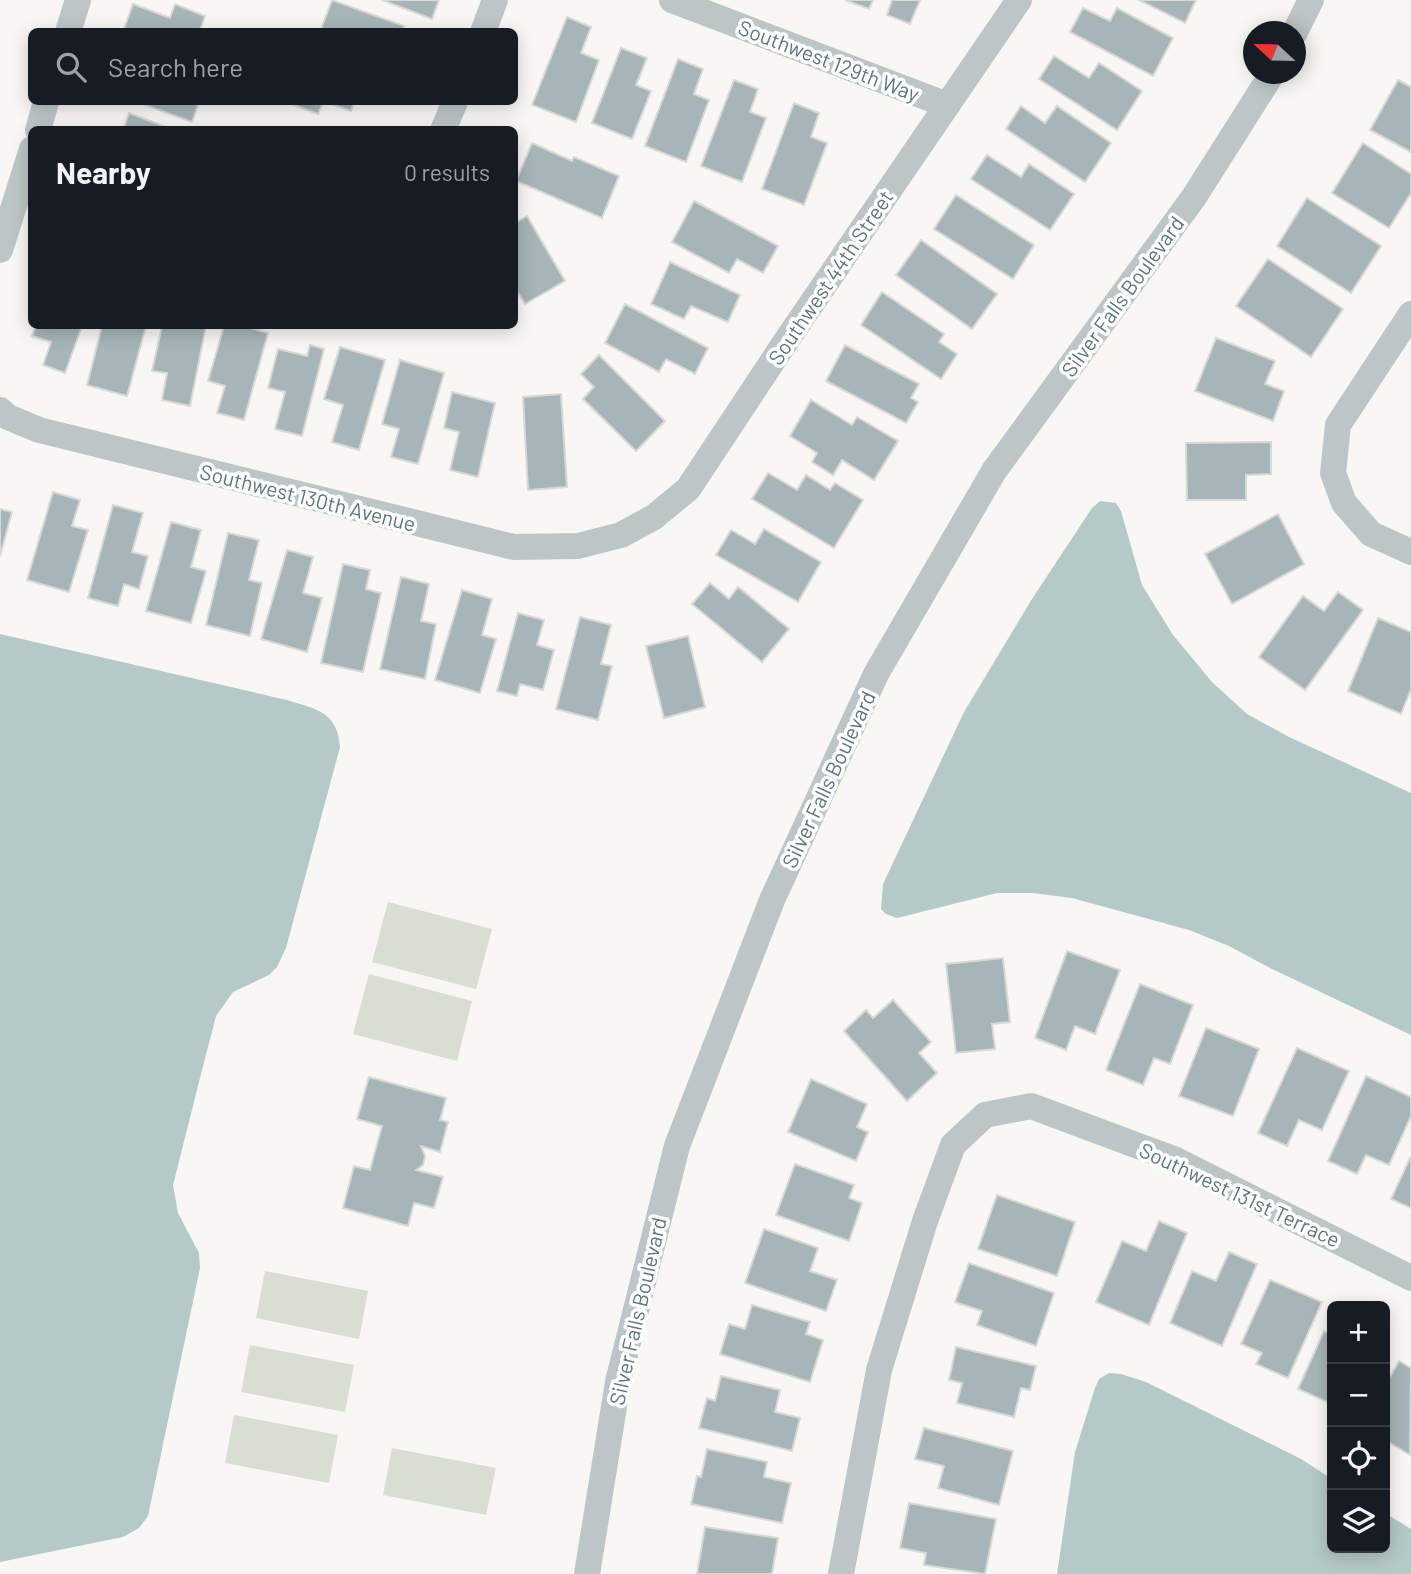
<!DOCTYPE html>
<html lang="en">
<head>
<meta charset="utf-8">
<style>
  :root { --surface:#171b24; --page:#242831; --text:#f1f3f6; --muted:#9ea1a6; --line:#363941 }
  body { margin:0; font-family:Barlow,sans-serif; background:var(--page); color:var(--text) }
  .controls { position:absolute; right:21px; bottom:21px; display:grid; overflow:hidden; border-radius:10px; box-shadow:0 4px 18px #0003 }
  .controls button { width:63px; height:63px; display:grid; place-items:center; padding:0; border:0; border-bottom:2px solid var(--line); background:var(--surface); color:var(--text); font:35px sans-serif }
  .compass { position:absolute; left:1243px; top:21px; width:63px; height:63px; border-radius:50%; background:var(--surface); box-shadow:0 4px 18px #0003; rotate:292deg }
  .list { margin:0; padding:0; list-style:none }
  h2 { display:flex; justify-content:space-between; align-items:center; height:91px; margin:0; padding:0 28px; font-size:30px }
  h2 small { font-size:23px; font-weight:400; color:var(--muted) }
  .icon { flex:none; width:38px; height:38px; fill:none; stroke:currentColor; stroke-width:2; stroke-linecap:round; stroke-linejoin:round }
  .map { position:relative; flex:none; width:1411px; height:1574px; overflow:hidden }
  .search { position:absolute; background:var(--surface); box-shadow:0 4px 18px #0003; left:28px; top:28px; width:490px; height:77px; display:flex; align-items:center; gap:18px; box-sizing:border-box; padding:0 24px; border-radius:10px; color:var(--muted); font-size:26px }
  .panel { position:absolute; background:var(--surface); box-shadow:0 4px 18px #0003; left:28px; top:126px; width:490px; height:203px; border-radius:10px }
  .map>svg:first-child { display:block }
  .green { fill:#d9ddd3 }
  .water { fill:#b5c9c9 }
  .building { fill:#a6b5b7; stroke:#d9d8d6; stroke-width:2 }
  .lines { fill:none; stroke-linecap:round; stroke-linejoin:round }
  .minor { stroke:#bdc6c7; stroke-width:26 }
  .labels { text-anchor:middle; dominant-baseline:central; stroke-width:7; stroke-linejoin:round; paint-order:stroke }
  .street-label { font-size:21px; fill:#5c777c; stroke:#fff }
</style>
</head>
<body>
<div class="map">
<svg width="1411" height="1574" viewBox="0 0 1411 1574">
  <rect width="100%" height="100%" fill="#f8f7f4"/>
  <!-- green -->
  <g class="green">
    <polygon points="388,902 492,929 476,989 372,962"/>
    <polygon points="369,974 472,1001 457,1061 353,1034"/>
    <polygon points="265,1271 368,1291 359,1339 256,1318"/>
    <polygon points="250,1345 354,1365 345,1412 241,1392"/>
    <polygon points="234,1415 338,1435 329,1483 225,1463"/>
    <polygon points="392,1448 496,1468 486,1515 383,1495"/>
  </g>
  <!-- water -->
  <g class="water">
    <polygon points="1100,501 1116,503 1121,511 1142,585 1173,635 1212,682 1247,714 1289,737 1411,793 1411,1035 1270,968 1229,946 1189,930 1072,898 1033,893 997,893 897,918 886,914 881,909 883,884 964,712 1032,599 1092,508"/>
    <path d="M0,634l287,66c29,9 51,12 53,47l-54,201 -9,19 -8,8 -36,17 -17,24 -16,62 -27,107 5,28 21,40 1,15 -52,248 -9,12 -16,9 -123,25z"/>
    <polygon points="1109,1373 1121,1374 1146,1382 1301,1459 1332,1479 1332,1548 1385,1548 1385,1513 1411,1529 1411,1574 1057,1574 1075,1452 1095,1388 1099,1379"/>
  </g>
  <!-- building -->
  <g class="building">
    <polygon points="332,0 404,26 402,32 320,32"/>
    <polygon points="382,0 439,0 432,19"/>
    <polygon points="845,0 873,0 869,9"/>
    <polygon points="892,0 920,0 910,24 887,15"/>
    <polygon points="1139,0 1196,0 1185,23"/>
    <polygon points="133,4 170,18 175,4 205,16 200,30 204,32 123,32"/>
    <polygon points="1083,8 1110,21 1117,8 1173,38 1153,76 1070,32"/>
    <polygon points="567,17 591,27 581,53 599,60 576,122 532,105"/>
    <polygon points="621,48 647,58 636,85 651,91 632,139 592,123"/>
    <polygon points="1054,56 1089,78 1099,63 1142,91 1117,130 1039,79"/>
    <polygon points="678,59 703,69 694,94 709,100 686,162 645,146"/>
    <polygon points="734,80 758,89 750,112 766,118 742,182 701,166"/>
    <polygon points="1398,80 1411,87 1411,152 1370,130"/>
    <polygon points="137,102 199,102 192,122"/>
    <polygon points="286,102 323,102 318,114"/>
    <polygon points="326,102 354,102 351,111"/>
    <polygon points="794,103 819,113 811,137 827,143 804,205 762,189"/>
    <polygon points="1021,106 1045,123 1057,106 1111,143 1085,182 1006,129"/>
    <polygon points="129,113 174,130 123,130"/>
    <polygon points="532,143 572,161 574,157 619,176 602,218 516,181"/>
    <polygon points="1363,143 1411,174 1411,193 1389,228 1332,193"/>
    <polygon points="987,155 1021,177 1029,164 1074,194 1050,230 971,179"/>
    <polygon points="956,195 1034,245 1013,279 934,229"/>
    <polygon points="1307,198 1381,246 1351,293 1277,246"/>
    <polygon points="694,201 778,246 763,273 737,259 729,273 672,242"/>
    <polygon points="527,216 565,281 525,304 514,286 514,221 515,223"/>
    <polygon points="921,240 997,294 972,329 896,275"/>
    <polygon points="1268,259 1343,309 1311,357 1236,306"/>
    <polygon points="670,262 740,295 728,322 691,306 684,319 651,304"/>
    <polygon points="882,292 944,334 939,342 957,354 941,379 861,325"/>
    <polygon points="625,304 708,348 695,374 666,359 659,372 605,343"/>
    <polygon points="36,326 82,326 65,373 43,365 51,342 32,336"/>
    <polygon points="102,326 146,326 127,396 87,385"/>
    <polygon points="162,326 206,326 190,406 162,400 167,373 152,371"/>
    <polygon points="224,326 243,326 268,333 244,420 217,413 225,386 208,381"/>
    <polygon points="1216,338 1275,361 1265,384 1284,391 1273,421 1195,391"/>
    <polygon points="310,345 324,349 302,436 275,429 285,392 268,388 278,349 307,356"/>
    <polygon points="845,345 919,384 911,398 918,402 906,423 826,381"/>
    <polygon points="340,347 385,360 359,450 332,442 343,405 324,399"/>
    <polygon points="599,355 665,421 636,451 583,399 594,387 581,374"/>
    <polygon points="400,360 444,373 418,464 391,457 399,429 382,424"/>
    <polygon points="452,392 495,403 478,477 450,470 459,432 444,428"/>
    <polygon points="561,394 567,487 528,490 523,397"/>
    <polygon points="811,400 852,425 857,417 898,441 874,480 842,460 833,475 812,462 817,453 790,436"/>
    <polygon points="1271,442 1271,474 1246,475 1246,500 1187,500 1186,443"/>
    <polygon points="768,473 797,490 806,475 830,490 835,483 863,500 834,548 752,499"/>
    <polygon points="53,492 80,500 72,526 88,530 69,592 27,580"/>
    <polygon points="113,505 143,513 132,552 148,556 139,589 124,584 118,606 88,598"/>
    <polygon points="0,509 12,512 0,556"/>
    <polygon points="1278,514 1304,564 1232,604 1205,554"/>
    <polygon points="171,522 201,530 191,567 206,571 191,623 146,611"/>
    <polygon points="764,529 821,562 798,602 716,555 731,530 755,544"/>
    <polygon points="228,533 259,540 249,580 262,583 250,636 206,625"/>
    <polygon points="287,550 313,557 303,593 322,598 307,652 261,639"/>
    <polygon points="343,564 370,570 366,589 381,593 363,672 321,663"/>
    <polygon points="401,577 429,584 421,621 436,624 425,679 380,669"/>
    <polygon points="710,583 729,599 738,587 789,629 762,662 692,604"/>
    <polygon points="462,590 492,599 482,635 496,639 480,693 435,680"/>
    <polygon points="1338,592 1363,610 1305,690 1259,657 1303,596 1324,611"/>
    <polygon points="518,613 544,620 537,645 554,650 543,690 520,684 517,696 497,691"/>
    <polygon points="580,617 611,625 601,664 612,666 598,720 556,709"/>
    <polygon points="1378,618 1411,632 1411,689 1401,714 1348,691"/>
    <polygon points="688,636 705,707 664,718 646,646"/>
    <polygon points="1067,951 1120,970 1095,1034 1075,1026 1066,1050 1035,1038"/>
    <polygon points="1003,958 1010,1022 992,1024 995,1049 956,1053 946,964"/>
    <polygon points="1140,984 1193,1005 1170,1064 1154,1058 1143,1085 1106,1070"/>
    <polygon points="893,1000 931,1042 919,1053 937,1073 907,1101 844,1031 866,1010 873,1018"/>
    <polygon points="1206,1028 1259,1049 1233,1116 1179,1096"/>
    <polygon points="1297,1048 1349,1071 1322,1130 1299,1120 1287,1146 1258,1133"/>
    <polygon points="1366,1076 1411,1097 1411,1116 1389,1165 1366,1155 1357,1174 1328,1161"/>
    <polygon points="369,1077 446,1098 440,1120 448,1122 440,1152 421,1146 425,1156 423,1165 416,1170 443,1177 434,1208 414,1203 408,1226 343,1208 354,1166 370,1170 382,1126 357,1119"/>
    <polygon points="811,1079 867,1104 857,1127 868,1132 856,1161 788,1132"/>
    <polygon points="1411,1156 1411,1208 1391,1199"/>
    <polygon points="795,1164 854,1185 849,1198 862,1203 849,1241 776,1215"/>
    <polygon points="997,1195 1075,1222 1057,1276 978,1249"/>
    <polygon points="1159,1221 1187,1233 1149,1325 1096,1302 1122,1241 1146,1251"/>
    <polygon points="764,1229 818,1248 810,1271 837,1280 826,1311 745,1283"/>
    <polygon points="1229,1252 1257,1264 1222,1346 1170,1323 1192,1271 1216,1281"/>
    <polygon points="969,1263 1054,1293 1036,1346 977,1325 982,1311 955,1302"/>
    <polygon points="1270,1280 1322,1302 1288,1378 1256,1364 1262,1353 1241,1344"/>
    <polygon points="752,1305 810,1322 806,1334 823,1340 810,1382 720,1354 729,1324 745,1329"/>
    <polygon points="1324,1331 1332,1335 1332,1404 1298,1389"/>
    <polygon points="956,1347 1036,1366 1030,1390 1021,1388 1014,1417 957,1403 962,1383 949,1380"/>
    <polygon points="1399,1361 1411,1368 1410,1455 1385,1440 1385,1386"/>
    <polygon points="721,1376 780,1390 775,1412 800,1418 792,1451 699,1428 707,1398 715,1401"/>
    <polygon points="924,1428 1013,1451 999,1505 938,1488 944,1466 915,1459"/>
    <polygon points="707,1449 767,1462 764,1477 791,1483 782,1523 691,1504 697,1476 701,1477"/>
    <polygon points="909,1503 996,1519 985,1574 924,1565 926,1553 900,1548"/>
    <polygon points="705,1527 778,1538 772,1574 697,1574"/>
  </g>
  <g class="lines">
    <!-- minor -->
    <g class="minor">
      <polyline points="672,0 947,105"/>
      <polyline points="68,32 78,0"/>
      <polyline points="483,32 495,0"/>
      <polyline points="1295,32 1311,0"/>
      <polyline points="38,130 46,102"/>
      <polyline points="443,130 455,102"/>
      <polyline points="0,250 32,149"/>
      <polyline points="1411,314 1338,425 1333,473 1344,503 1371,534 1411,552"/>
      <polyline points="0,410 8,417 39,430 514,547 578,546 621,535 654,517 688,489 784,344 1019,0"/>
      <polyline points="587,1574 618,1382 677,1146 772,900 876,674 994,471 1194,197 1272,74"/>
      <polyline points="841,1574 879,1370 925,1221 953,1145 985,1115 1031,1106 1176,1160 1411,1278"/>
    </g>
  </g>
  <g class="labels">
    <!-- street labels -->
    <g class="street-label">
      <text transform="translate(829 60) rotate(21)">Southwest 129th Way</text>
      <text transform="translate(830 277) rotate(-56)">Southwest 44th Street</text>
      <text transform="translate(1122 296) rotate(-54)">Silver Falls Boulevard</text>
      <text transform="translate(308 497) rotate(14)">Southwest 130th Avenue</text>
      <text transform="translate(828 779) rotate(-65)">Silver Falls Boulevard</text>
      <text transform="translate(1240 1194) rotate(25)">Southwest 131st Terrace</text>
      <text transform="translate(637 1311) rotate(-77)">Silver Falls Boulevard</text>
    </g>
  </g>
</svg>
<div class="controls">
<button>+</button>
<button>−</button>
<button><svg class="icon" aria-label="locate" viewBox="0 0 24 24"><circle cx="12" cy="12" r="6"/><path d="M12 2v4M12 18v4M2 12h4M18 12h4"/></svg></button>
<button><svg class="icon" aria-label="layers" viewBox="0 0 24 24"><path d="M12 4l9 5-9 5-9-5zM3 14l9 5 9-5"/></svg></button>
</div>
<svg class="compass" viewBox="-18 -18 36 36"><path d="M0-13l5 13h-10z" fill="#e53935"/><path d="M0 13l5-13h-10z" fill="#9ea1a6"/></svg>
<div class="search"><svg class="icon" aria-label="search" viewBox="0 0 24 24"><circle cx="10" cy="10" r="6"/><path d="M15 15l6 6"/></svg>Search here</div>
<section class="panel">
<h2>Nearby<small>0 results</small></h2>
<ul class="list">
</ul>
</section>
</div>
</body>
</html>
